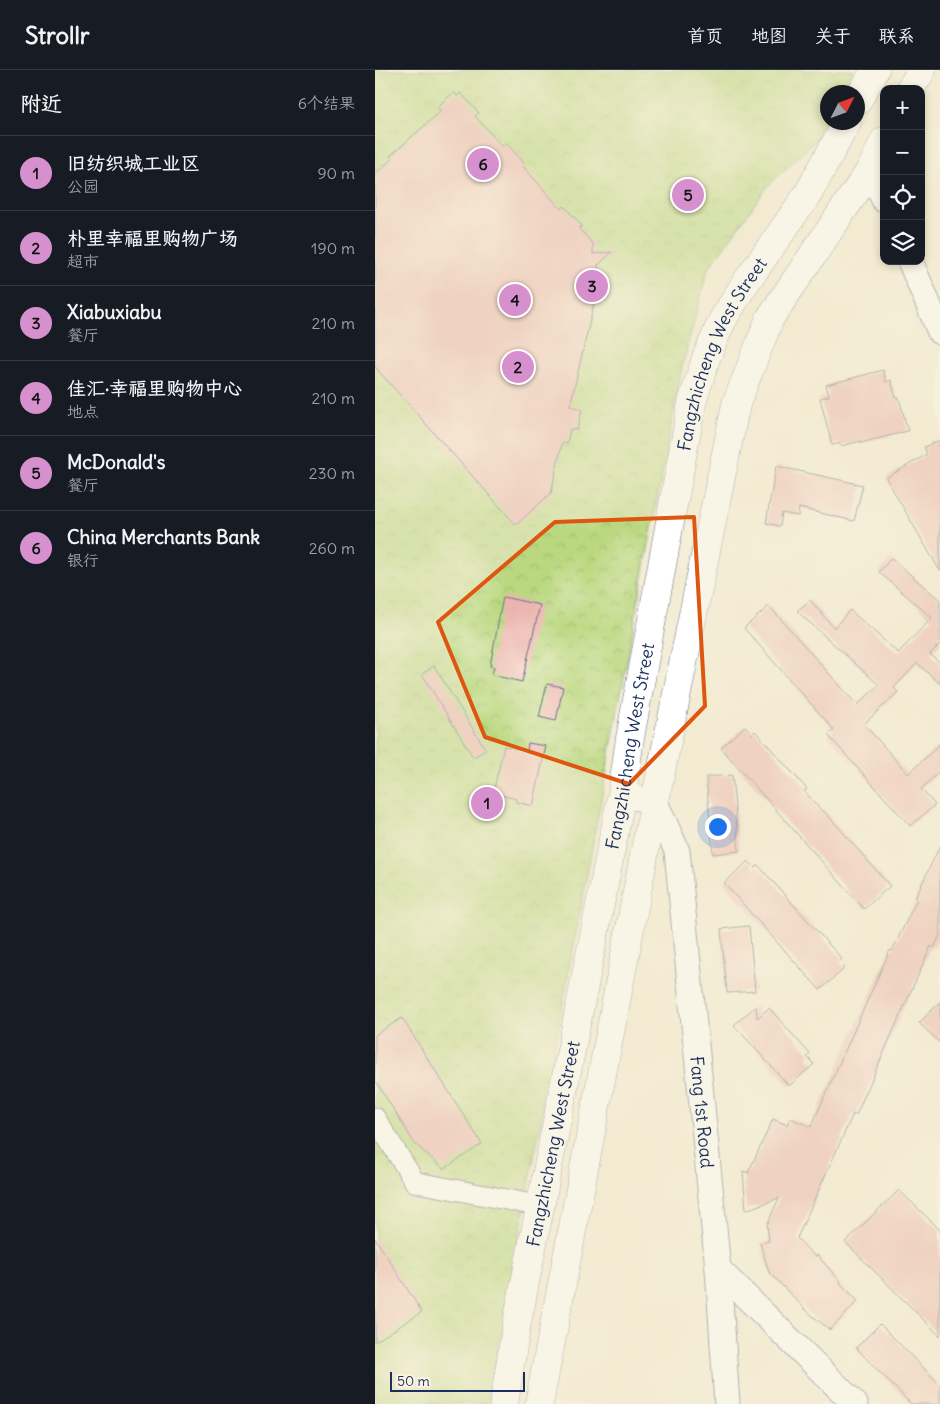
<!DOCTYPE html>
<html lang="zh">
<head>
<meta charset="utf-8">
<style>
  :root { --surface:#171b24; --page:#20242c; --text:#f1f3f6; --muted:#9ea1a6; --line:#363941; --accent:#d690ce }
  body { margin:0; font-family:Delius,"LXGW WenKai TC",sans-serif; background:var(--page); color:var(--text) }
  .controls { position:absolute; right:15px; top:15px; display:grid; overflow:hidden; border-radius:10px; box-shadow:0 2px 8px #0003 }
  .controls button { width:45px; height:45px; display:grid; place-items:center; padding:0; border:0; border-bottom:1px solid var(--line); background:var(--surface); color:var(--text); font:25px sans-serif }
  .compass { position:absolute; left:445px; top:15px; width:45px; height:45px; border-radius:50%; background:var(--surface); box-shadow:0 2px 8px #0003; rotate:48deg }
  .scale { position:absolute; left:15px; bottom:12px; width:135px; box-sizing:border-box; padding-left:5px; border:2px solid #1b2f5e; border-top:0; font-size:14px; line-height:18px; white-space:nowrap; color:#1b2f5e; -webkit-text-stroke:4px #fcf5e5; paint-order:stroke }
  .you { position:absolute; left:342px; top:756px; width:18px; height:18px; margin:-12px; border:4px solid #fff; border-radius:50%; background:#1a73e8; box-shadow:0 0 0 8px #1a73e833 }
  .badge { display:grid; place-items:center; width:32px; height:32px; border-radius:50%; background:var(--accent); color:#111; font-size:16px; font-weight:700 }
  .pin { position:absolute; translate:-50% -50%; border:2px solid #fff; box-shadow:0 1px 5px #0006 }
  .list { margin:0; padding:0; list-style:none }
  h2 { display:flex; justify-content:space-between; align-items:center; height:65px; margin:0; padding:0 20px; font-size:21px }
  h2 small { font-size:16px; font-weight:400; color:var(--muted) }
  .list li { display:grid; grid-template-columns:32px 1fr auto; gap:15px; align-items:center; box-sizing:border-box; height:75px; padding:0 20px; border-top:1px solid var(--line) }
  .list b { display:block; font-size:19px; white-space:nowrap }
  .list p { margin:0; font-size:16px; white-space:nowrap; color:var(--muted) }
  .list em { font-size:16px; font-style:normal; color:var(--muted) }
  .icon { flex:none; width:28px; height:28px; fill:none; stroke:currentColor; stroke-width:2; stroke-linecap:round; stroke-linejoin:round }
  .map { position:relative; flex:none; width:565px; height:1334px; overflow:hidden }
  header { display:flex; align-items:center; gap:30px; box-sizing:border-box; height:70px; padding:0 25px; background:var(--surface); border-bottom:1px solid var(--line) }
  header strong { font-size:24px }
  nav { display:flex; gap:28px; margin-inline-start:auto; font-size:18px }
  main { display:flex }
  aside { flex:1; background:var(--surface) }
  .map>svg:first-child { display:block }
  .park { fill:url(#park-crowns); stroke:#6a846e }
  .building { fill:#ecb4af }
  .lines { fill:none; stroke-linecap:round; stroke-linejoin:round }
  .minor-casing { stroke:#667187; stroke-width:22 }
  .tertiary-casing { stroke:#667187; stroke-width:27 }
  .secondary-casing { stroke:#667187; stroke-width:29 }
  .minor { stroke:#fff; stroke-width:20 }
  .tertiary { stroke:#fff; stroke-width:25 }
  .secondary { stroke:#fff; stroke-width:28 }
  .marked { fill:none; stroke:#de5710; stroke-width:4; stroke-linejoin:round }
  .labels { text-anchor:middle; dominant-baseline:central; stroke-width:4.5; stroke-linejoin:round; paint-order:stroke }
  .street-label { font-size:18px; fill:#1b2f5e; stroke:#fcf5e5 }
</style>
</head>
<body>
<header>
<strong>Strollr</strong>
<nav><a>首页</a><a>地图</a><a>关于</a><a>联系</a></nav>
</header>
<main>
<aside>
<h2>附近<small>6个结果</small></h2>
<ul class="list">
<li><span class="badge">1</span><div><b>旧纺织城工业区</b><p>公园</p></div><em>90 m</em></li>
<li><span class="badge">2</span><div><b>朴里幸福里购物广场</b><p>超市</p></div><em>190 m</em></li>
<li><span class="badge">3</span><div><b>Xiabuxiabu</b><p>餐厅</p></div><em>210 m</em></li>
<li><span class="badge">4</span><div><b>佳汇·幸福里购物中心</b><p>地点</p></div><em>210 m</em></li>
<li><span class="badge">5</span><div><b>McDonald's</b><p>餐厅</p></div><em>230 m</em></li>
<li><span class="badge">6</span><div><b>China Merchants Bank</b><p>银行</p></div><em>260 m</em></li>
</ul>
</aside>
<div class="map">
<svg width="565" height="1334" viewBox="0 0 565 1334">
  <defs>
    <pattern id="park-crowns" width="20" height="18" patternUnits="userSpaceOnUse" patternTransform="scale(1.25)"><rect width="20" height="18" fill="#b9d87f"/><path d="M2 6a3 3 0 1 1 6 0M12 15a3 3 0 1 1 6 0" fill="none" stroke="#9eba70"/></pattern>
  </defs>
  <rect width="100%" height="100%" fill="#fcf5e5"/>
  <filter id="ink" filterUnits="userSpaceOnUse"><feTurbulence type="fractalNoise" baseFrequency=".02" numOctaves="2"/><feDisplacementMap in="SourceGraphic" scale="10" xChannelSelector="R" yChannelSelector="G"/><feConvolveMatrix kernelMatrix="1 2 1 2 8 2 1 2 1" color-interpolation-filters="sRGB"/></filter>
  <filter id="wash" filterUnits="userSpaceOnUse"><feTurbulence type="fractalNoise" baseFrequency=".0096" numOctaves="4" result="noise"/><feDisplacementMap in="SourceGraphic" scale="20" xChannelSelector="R" yChannelSelector="G"/><feGaussianBlur stdDeviation="1.12" result="paint"/><feColorMatrix in="noise" values="0 0 0 0 0 0 0 0 0 0 0 0 0 0 0 0 0 1.4 0 .05"/><feComposite in="paint" operator="in"/></filter>
  <g filter="url(#wash)">
    <rect width="100%" height="100%" fill="#f2ebd2"/>
    <!-- park -->
    <polygon class="park" points="0,0 478,0 467,22 452,22 452,52 446,65 393,116 333,199 307,297 113,1334 0,1334"/>
    <g id="blocks">
      <!-- building -->
      <g class="building">
        <polygon points="79,22 82,26 86,23 104,43 100,46 127,76 131,73 149,93 147,95 186,139 189,136 207,156 204,159 218,174 218,184 237,182 223,195 223,214 216,246 195,336 207,339 202,360 195,359 192,373 187,373 176,423 141,455 0,297 0,104 17,89 15,86 66,41 62,37"/>
        <polygon points="508,300 511,312 516,310 521,328 524,328 533,361 486,373 486,371 466,376 465,373 457,375 445,328 454,326 451,315"/>
        <polygon points="565,370 565,501 511,408 552,384 549,377"/>
        <polygon points="401,396 488,415 479,451 424,438 423,446 407,443 405,456 391,453"/>
        <polygon points="516,488 565,530 565,574 555,584 565,593 565,614 542,593 519,618 523,622 489,654 533,704 565,674 565,701 546,719 560,735 535,756 453,665 459,660 369,558 394,536 482,635 504,615 422,541 435,530 459,558 475,540 523,583 557,548 504,502"/>
        <polygon points="128,527 165,535 147,612 117,605 119,597 115,596"/>
        <polygon points="59,596 111,680 98,687 47,604"/>
        <polygon points="172,614 188,617 181,651 164,647"/>
        <polygon points="370,656 377,664 380,661 432,719 429,721 448,742 449,741 515,816 489,839 346,678"/>
        <polygon points="153,673 171,676 158,736 141,732 141,729 118,723 129,676 152,681"/>
        <polygon points="357,705 364,781 338,784 331,707"/>
        <polygon points="565,776 565,865 559,878 556,876 481,1045 478,1044 422,1168 440,1187 442,1185 466,1212 465,1213 483,1231 455,1260 434,1243 394,1202 385,1173 394,1171 392,1155 404,1128 371,1140 368,1101 373,1103 398,1049 412,1055 415,1048 436,1057 515,880 517,881 542,829 540,828"/>
        <polygon points="373,791 380,798 383,795 467,889 464,892 470,898 445,920 349,813"/>
        <polygon points="374,856 380,921 352,923 346,859"/>
        <polygon points="565,932 565,973 544,953"/>
        <polygon points="381,936 382,948 394,938 435,984 432,987 439,994 414,1016 359,955"/>
        <polygon points="27,948 107,1074 69,1099 40,1074 0,1010 0,965"/>
        <polygon points="524,1120 565,1160 565,1266 470,1172"/>
        <polygon points="0,1168 47,1242 0,1272"/>
        <polygon points="505,1254 565,1315 565,1334 536,1334 481,1278"/>
      </g>
    </g>
  </g>
  <g filter="url(#ink)">
    <use href="#blocks" fill-opacity="0" stroke="#667187" stroke-width="1"/>
    <g class="lines">
      <!-- minor casing -->
      <g class="minor-casing">
        <polyline id="minor" points="0,1048 40,1112 165,1136"/>
      </g>
      <!-- tertiary casing -->
      <g class="tertiary-casing">
        <g id="tertiary">
          <polyline points="496,99 509,130"/>
          <polyline points="535,191 565,262"/>
          <path id="s1" d="M247,724l33,8 22,49 41,418 137,135"/>
          <polyline points="343,1199 352,1334"/>
        </g>
      </g>
      <!-- secondary casing -->
      <g class="secondary-casing">
        <g id="secondary">
          <polyline points="535,19 547,0"/>
          <polyline points="482,32 500,0"/>
          <path id="s2" d="M129,1334l12,-76 106,-534 8,-56 62,-335 14,-45 16,-37 22,-36 64,-91 39,-72"/>
          <polyline points="164,1334 270,780 361,334 395,248 496,99 509,71"/>
        </g>
      </g>
      <!-- minor -->
      <use href="#minor" class="minor"/>
      <!-- tertiary -->
      <use href="#tertiary" class="tertiary"/>
      <!-- secondary -->
      <use href="#secondary" class="secondary"/>
    </g>
  </g>
  <!-- marked area -->
  <path d="M0 0H565V1334H0ZM319,447l11,189 -76,78 -144,-47 -47,-115 117,-100z" fill="#f2ebd2" fill-opacity=".55" fill-rule="evenodd"/>
  <path class="marked" d="M319,447l11,189 -76,78 -144,-47 -47,-115 117,-100z"/>
  <g class="labels">
    <!-- street labels -->
    <g class="street-label">
      <text stroke="none"><textPath href="#s2" startOffset="1075">Fangzhicheng West Street</textPath></text>
      <text stroke="none"><textPath href="#s2" startOffset="670">Fangzhicheng West Street</textPath></text>
      <text stroke="none"><textPath href="#s1" startOffset="350">Fang 1st Road</textPath></text>
      <text stroke="none"><textPath href="#s2" startOffset="265">Fangzhicheng West Street</textPath></text>
    </g>
  </g>
</svg>
<div class="controls">
<button>+</button>
<button>−</button>
<button><svg class="icon" aria-label="locate" viewBox="0 0 24 24"><circle cx="12" cy="12" r="6"/><path d="M12 2v4M12 18v4M2 12h4M18 12h4"/></svg></button>
<button><svg class="icon" aria-label="layers" viewBox="0 0 24 24"><path d="M12 4l9 5-9 5-9-5zM3 14l9 5 9-5"/></svg></button>
</div>
<svg class="compass" viewBox="-18 -18 36 36"><path d="M0-13l5 13h-10z" fill="#e53935"/><path d="M0 13l5-13h-10z" fill="#9ea1a6"/></svg>
<div class="scale">50 m</div>
<div class="you"></div>
<div class="pin badge" style="left:112px;top:733px">1</div>
<div class="pin badge" style="left:143px;top:297px">2</div>
<div class="pin badge" style="left:217px;top:216px">3</div>
<div class="pin badge" style="left:140px;top:230px">4</div>
<div class="pin badge" style="left:313px;top:125px">5</div>
<div class="pin badge" style="left:108px;top:94px">6</div>
</div>
</main>
</body>
</html>
